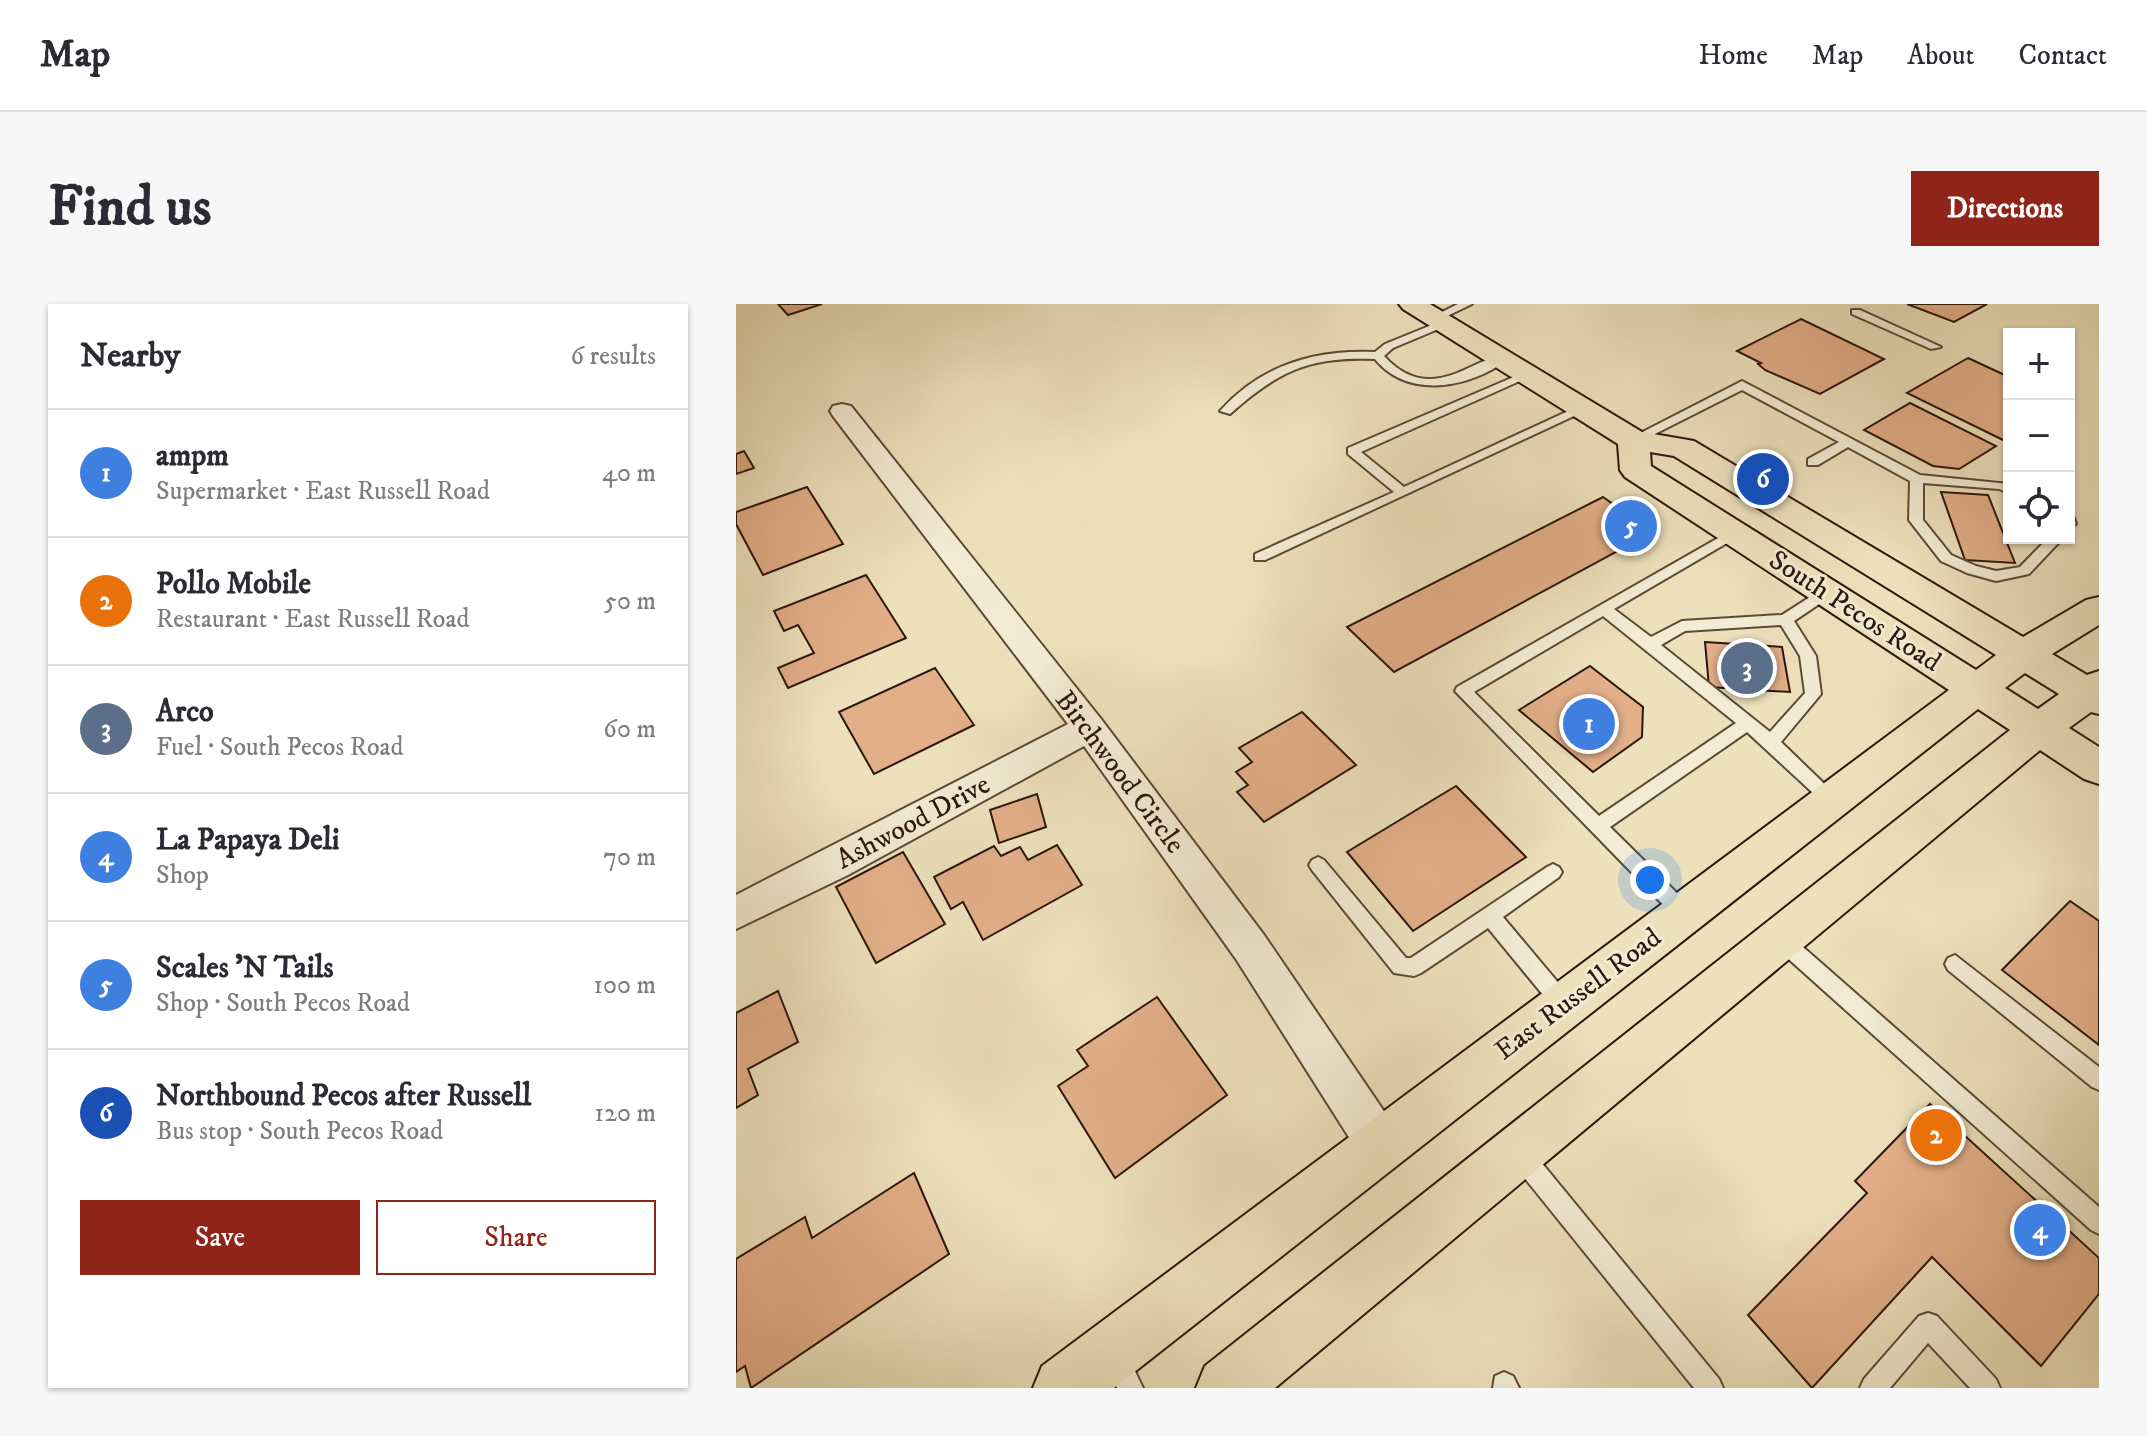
<!DOCTYPE html>
<html lang="en">
<head>
<meta charset="utf-8">
<style>
  :root { --surface:#fff; --page:#f7f7f7; --text:#2b2b33; --muted:#7c7c81; --line:#e1e1e2; --accent:#8f2418 }
  body { margin:0; font-family:"IM FELL DW Pica",serif; background:var(--page); color:var(--text) }
  .controls { position:absolute; right:24px; top:24px; display:grid; overflow:hidden; border-radius:0px; box-shadow:0 2px 6px #0004 }
  .controls button { width:72px; height:72px; display:grid; place-items:center; padding:0; border:0; border-bottom:2px solid var(--line); background:var(--surface); color:var(--text); font:40px sans-serif }
  .you { position:absolute; left:914px; top:576px; width:28px; height:28px; margin:-20px; border:6px solid #fff; border-radius:50%; background:#1a73e8; box-shadow:0 0 0 12px #1a73e833 }
  .badge { display:grid; place-items:center; width:52px; height:52px; border-radius:50%; background:var(--accent); color:#fff; font-size:26px; font-weight:700 }
  .pin { position:absolute; translate:-50% -50%; border:4px solid #fff; box-shadow:0 2px 8px #0006 }
  .list { margin:0; padding:0; list-style:none }
  h2 { display:flex; justify-content:space-between; align-items:center; height:104px; margin:0; padding:0 32px; font-size:34px }
  h2 small { font-size:26px; font-weight:400; color:var(--muted) }
  .list li { display:grid; grid-template-columns:52px 1fr auto; gap:24px; align-items:center; box-sizing:border-box; height:128px; padding:0 32px; border-top:2px solid var(--line) }
  .list b { display:block; font-size:30px; white-space:nowrap }
  .list p { margin:0; font-size:26px; white-space:nowrap; color:var(--muted) }
  .list em { font-size:26px; font-style:normal; color:var(--muted) }
  .actions { display:flex; gap:16px; padding:24px 32px }
  .actions a { flex:1; padding:18px 0; border:2px solid var(--accent); border-radius:0px; text-align:center; font-size:28px; color:var(--accent) }
  .actions .main { background:var(--accent); color:#fff }
  .icon { flex:none; width:44px; height:44px; fill:none; stroke:currentColor; stroke-width:2; stroke-linecap:round; stroke-linejoin:round }
  .map { position:relative; flex:none; width:1363px; height:1084px; overflow:hidden; border-radius:0px }
  header { display:flex; align-items:center; gap:48px; box-sizing:border-box; height:112px; padding:0 40px; background:var(--surface); border-bottom:2px solid var(--line) }
  header strong { font-size:38px }
  nav { display:flex; gap:44px; margin-inline-start:auto; font-size:28px }
  .intro { display:flex; align-items:center; justify-content:space-between; box-sizing:border-box; height:192px; padding:0 48px }
  h1 { margin:0; font-size:56px }
  .button { padding:20px 36px; border-radius:0px; background:var(--accent); color:#fff; font-size:28px; font-weight:700 }
  main { display:flex; gap:48px; padding:0 48px }
  aside { flex:1; background:var(--surface); border-radius:0px; box-shadow:0 2px 6px #0004 }
  .map>svg:first-child { display:block }
  .building { fill:#e2af88; stroke:#2c160c; stroke-width:2 }
  .lines { fill:none; stroke-linecap:round; stroke-linejoin:round }
  .lane-casing { stroke:#5c4938; stroke-width:4 }
  .street-casing { stroke:#5c4938; stroke-width:4 }
  .primary-casing { stroke:#2c160c; stroke-width:4 }
  .lane { fill:#f3ecd3; fill-rule:evenodd }
  .street { fill:#f3ecd3; fill-rule:evenodd }
  .primary { fill:#ede1bc; fill-rule:evenodd }
  .labels { text-anchor:middle; dominant-baseline:central; stroke-width:6; stroke-linejoin:round; paint-order:stroke }
  .street-label { font-size:28px; fill:#2c160c; stroke:#f3ecd3 }
</style>
</head>
<body>
<header>
<strong>Map</strong>
<nav><a>Home</a><a>Map</a><a>About</a><a>Contact</a></nav>
</header>
<div class="intro"><h1>Find us</h1><a class="button">Directions</a></div>
<main>
<aside>
<h2>Nearby<small>6 results</small></h2>
<ul class="list">
<li><span class="badge" style="background:#3f7fe0">1</span><div><b>ampm</b><p>Supermarket · East Russell Road</p></div><em>40 m</em></li>
<li><span class="badge" style="background:#e8710a">2</span><div><b>Pollo Mobile</b><p>Restaurant · East Russell Road</p></div><em>50 m</em></li>
<li><span class="badge" style="background:#5c6f8a">3</span><div><b>Arco</b><p>Fuel · South Pecos Road</p></div><em>60 m</em></li>
<li><span class="badge" style="background:#3f7fe0">4</span><div><b>La Papaya Deli</b><p>Shop</p></div><em>70 m</em></li>
<li><span class="badge" style="background:#3f7fe0">5</span><div><b>Scales 'N Tails</b><p>Shop · South Pecos Road</p></div><em>100 m</em></li>
<li><span class="badge" style="background:#1a4fb4">6</span><div><b>Northbound Pecos after Russell</b><p>Bus stop · South Pecos Road</p></div><em>120 m</em></li>
</ul>
<div class="actions"><a class="main">Save</a><a>Share</a></div>
</aside>
<div class="map">
<svg width="1363" height="1084" viewBox="0 0 1363 1084">
  <rect width="100%" height="100%" fill="#ede1bc"/>
  <filter id="stains"><feTurbulence type="fractalNoise" baseFrequency=".0025" numOctaves="4"/><feColorMatrix values="0 0 0 0 .2 0 0 0 0 .09 0 0 0 0 .02 0 0 0 .5 -.17"/></filter>
  <radialGradient id="worn" r=".72"><stop offset=".6" stop-color="#630" stop-opacity="0"/><stop offset="1" stop-color="#630" stop-opacity=".3"/></radialGradient>
  <!-- building -->
  <g class="building">
    <polygon points="42,0 86,0 52,11"/>
    <polygon points="1171,0 1251,0 1218,18"/>
    <polygon points="1065,15 1148,55 1084,90 1029,66 1022,60 1025,59 1001,47"/>
    <polygon points="1232,54 1273,73 1273,132 1267,136 1171,89"/>
    <polygon points="1174,99 1260,142 1223,165 1197,162 1128,126"/>
    <polygon points="8,147 18,164 0,170 0,150"/>
    <polygon points="71,183 107,240 27,271 0,220 0,208"/>
    <polygon points="1205,188 1252,191 1279,259 1229,256"/>
    <polygon points="867,193 917,228 658,368 611,323"/>
    <polygon points="130,271 170,334 52,384 42,364 78,349 62,321 48,327 38,307"/>
    <polygon points="969,338 1046,343 1054,388 973,383"/>
    <polygon points="854,362 907,403 906,433 857,468 783,406"/>
    <polygon points="199,364 238,421 138,470 103,408"/>
    <polygon points="566,408 620,461 528,518 501,488 512,481 500,468 516,458 503,444"/>
    <polygon points="720,482 790,553 677,627 611,548"/>
    <polygon points="301,490 310,523 263,539 254,506"/>
    <polygon points="321,541 346,581 247,636 227,598 215,605 198,573 258,542 265,552 284,543 292,556"/>
    <polygon points="167,548 209,620 140,659 100,583"/>
    <polygon points="1334,597 1363,617 1363,741 1266,666"/>
    <polygon points="42,687 62,738 12,765 22,791 0,804 0,709"/>
    <polygon points="421,693 491,791 379,874 322,782 352,762 341,746"/>
    <polygon points="1194,800 1363,954 1363,990 1305,1062 1196,953 1076,1084 1012,1011 1131,889 1119,877"/>
    <polygon points="178,869 213,950 15,1084 9,1062 0,1068 0,955 69,913 76,934"/>
  </g>
  <g class="lines">
    <!-- lane casing -->
    <g class="lane-casing">
      <g id="lane">
        <polygon points="722,0 736,0 703,16 694,14"/>
        <polygon points="1116,6 1124,6 1205,43 1195,45 1116,10"/>
        <path d="M708,16l5,3 -1,2 -55,23 -9,8c52,57 100,-12 124,3 -37,29 -100,41 -133,0 -65,-3 -97,12 -145,55l-10,-3c41,-46 95,-62 155,-59l10,-8z"/>
        <polygon points="787,69 797,71 625,148 668,183 843,102 853,105 529,256 519,256 519,250 658,188 612,150 612,144"/>
        <polygon points="1006,77 1184,171 1273,180 1273,189 1263,185 1187,179 1187,216 1215,251 1240,262 1260,267 1284,263 1312,234 1327,234 1293,270 1260,277 1231,269 1205,257 1173,216 1174,177 1112,143 1082,161 1072,161 1072,155 1103,138 1006,86 901,139 891,136"/>
        <polygon points="1333,213 1338,214 1340,220 1333,224"/>
        <path d="M998,225l5,1v6l-125,73 37,28 31,-16 100,-6 39,-25h10v6l-37,25 22,35 5,38 -40,48 60,58 -9,7 -6,-2 -79,-73 -137,95 81,80 2,6 -2,6 -7,2 -7,-2 -222,-228 2,-4zM867,312l133,107 -137,93 -125,-124zM1045,321l19,31 5,37 -35,39 -109,-87 24,-14z"/>
        <polygon points="582,553 588,556 670,654 675,654 811,563 817,560 823,563 826,568 823,573 767,613 835,694 838,701 835,708 828,710 821,708 752,624 685,669 678,672 658,669 576,566 573,561 576,556"/>
        <polygon points="1044,626 1051,629 1363,903 1363,930 1355,926 1037,641 1034,635 1037,629"/>
        <polygon points="1219,651 1363,763 1363,786 1356,783 1212,666 1209,660 1212,654"/>
        <polygon points="783,838 791,841 983,1075 987,1084 958,1084 775,857 772,849 775,841"/>
        <polygon points="1192,1009 1201,1012 1260,1075 1264,1084 1234,1084 1192,1039 1154,1084 1124,1084 1128,1075 1183,1012"/>
        <polygon points="379,1041 388,1044 407,1084 381,1084 367,1053 370,1044"/>
        <polygon points="768,1068 777,1072 783,1084 757,1084 759,1072"/>
      </g>
    </g>
    <!-- street casing -->
    <g class="street-casing">
      <polygon id="street" points="106,100 115,102 365,415 528,631 660,825 666,841 660,857 644,863 628,857 500,655 348,442 112,571 0,625 0,591 332,420 97,112 94,107 97,102"/>
    </g>
    <!-- primary casing -->
    <g class="primary-casing">
      <path id="primary" d="M663,0h31l212,128 52,9 329,196 63,-37 13,-3v28l-47,29 35,21 12,-4v43l-8,-2 -22,16 30,19v37l-15,-5 -44,-29 -765,638h-79l9,-22 805,-636 -32,-21 -864,679h-81l9,-22 907,-676 -324,-213 -5,-7 -2,-26 -215,-135zM914,148l24,4 322,199 -20,15 -325,-204zM1289,369l34,21 -21,15 -33,-21z"/>
    </g>
    <!-- lane -->
    <use href="#lane" class="lane"/>
    <!-- street -->
    <use href="#street" class="street"/>
    <!-- primary -->
    <use href="#primary" class="primary"/>
  </g>
  <g class="labels">
    <!-- street labels -->
    <g class="street-label">
      <text transform="translate(1119 307) rotate(33)">South Pecos Road</text>
      <text transform="translate(384 468) rotate(53)">Birchwood Circle</text>
      <text transform="translate(177 518) rotate(-28)">Ashwood Drive</text>
      <text transform="translate(842 690) rotate(-37)">East Russell Road</text>
    </g>
  </g>
  <rect width="100%" height="100%" filter="url(#stains)"/>
  <rect width="100%" height="100%" fill="url(#worn)"/>
</svg>
<div class="controls">
<button>+</button>
<button>−</button>
<button><svg class="icon" aria-label="locate" viewBox="0 0 24 24"><circle cx="12" cy="12" r="6"/><path d="M12 2v4M12 18v4M2 12h4M18 12h4"/></svg></button>
</div>
<div class="you"></div>
<div class="pin badge" style="left:853px;top:420px;background:#3f7fe0">1</div>
<div class="pin badge" style="left:1200px;top:831px;background:#e8710a">2</div>
<div class="pin badge" style="left:1011px;top:364px;background:#5c6f8a">3</div>
<div class="pin badge" style="left:1304px;top:926px;background:#3f7fe0">4</div>
<div class="pin badge" style="left:895px;top:222px;background:#3f7fe0">5</div>
<div class="pin badge" style="left:1027px;top:175px;background:#1a4fb4">6</div>
</div>
</main>
</body>
</html>
